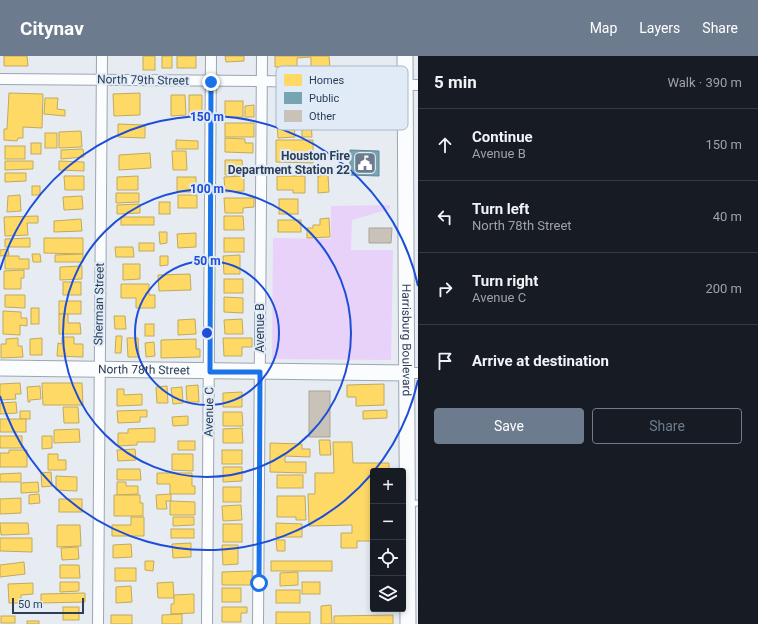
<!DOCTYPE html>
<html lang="en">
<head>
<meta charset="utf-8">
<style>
  :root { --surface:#171b24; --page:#20242c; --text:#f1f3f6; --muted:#9ea1a6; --line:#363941; --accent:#6c7b8d }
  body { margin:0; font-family:Roboto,sans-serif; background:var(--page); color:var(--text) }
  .controls { position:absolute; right:12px; bottom:12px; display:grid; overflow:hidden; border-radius:4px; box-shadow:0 2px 6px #0003 }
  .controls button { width:36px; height:36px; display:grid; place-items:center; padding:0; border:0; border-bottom:1px solid var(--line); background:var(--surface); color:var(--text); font:20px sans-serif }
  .scale { position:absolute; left:12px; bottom:10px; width:72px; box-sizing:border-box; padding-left:4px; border:2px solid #2b3e56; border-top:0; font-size:11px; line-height:14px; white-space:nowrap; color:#2b3e56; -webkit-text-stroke:3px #e1ebf7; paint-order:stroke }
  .stop { position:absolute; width:12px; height:12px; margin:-9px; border:3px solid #1a73e8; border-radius:50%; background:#fff }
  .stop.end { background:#1a73e8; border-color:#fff; box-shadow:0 1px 4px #0008 }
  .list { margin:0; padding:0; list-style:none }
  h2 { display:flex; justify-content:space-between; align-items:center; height:52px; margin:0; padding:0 16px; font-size:17px }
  h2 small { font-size:13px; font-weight:400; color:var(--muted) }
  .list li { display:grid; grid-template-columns:26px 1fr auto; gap:12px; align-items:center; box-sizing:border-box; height:72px; padding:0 16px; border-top:1px solid var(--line) }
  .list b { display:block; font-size:15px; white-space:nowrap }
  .list p { margin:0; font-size:13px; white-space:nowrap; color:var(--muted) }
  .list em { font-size:13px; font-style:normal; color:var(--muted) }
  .actions { display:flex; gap:8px; padding:12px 16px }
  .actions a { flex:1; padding:9px 0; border:1px solid var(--accent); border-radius:4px; text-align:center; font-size:14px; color:var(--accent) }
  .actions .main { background:var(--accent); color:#fff }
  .icon { flex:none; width:22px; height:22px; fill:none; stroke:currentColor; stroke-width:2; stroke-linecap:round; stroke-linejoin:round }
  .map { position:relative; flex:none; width:418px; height:568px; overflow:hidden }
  header { display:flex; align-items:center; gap:24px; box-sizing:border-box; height:56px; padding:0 20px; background:var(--accent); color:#fff }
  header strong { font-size:19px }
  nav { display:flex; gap:22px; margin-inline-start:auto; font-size:14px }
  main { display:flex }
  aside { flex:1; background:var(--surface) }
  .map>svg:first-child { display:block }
  .green { fill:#e8d2f9 }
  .homes { fill:#ffd966; stroke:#bfaa61 }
  .public { fill:#76a5af; stroke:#608694 }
  .building { fill:#c8c2b8; stroke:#a9a399 }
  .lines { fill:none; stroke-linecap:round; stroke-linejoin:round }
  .lane-casing { stroke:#9ba6b2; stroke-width:7 }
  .street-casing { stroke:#9ba6b2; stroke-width:12 }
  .secondary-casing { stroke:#9ba6b2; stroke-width:17 }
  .lane { stroke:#fbfcfd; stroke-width:5 }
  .street { stroke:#fbfcfd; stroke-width:10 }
  .secondary { stroke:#fbfcfd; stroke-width:15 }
  .route { stroke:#1a73e8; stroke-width:5 }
  .ring { fill:none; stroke:#1d4ed8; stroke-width:2 }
  .labels { text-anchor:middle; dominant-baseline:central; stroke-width:4; stroke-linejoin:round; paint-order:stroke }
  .street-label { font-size:12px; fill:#2b3e56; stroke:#e1ebf7 }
  .poi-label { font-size:12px; font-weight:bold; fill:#2b3e56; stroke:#e1ebf7; text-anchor:end }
  .key { fill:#e1ebf7; stroke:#aab7c7; stroke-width:1 }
  .key-label { font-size:11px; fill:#2b3e56 }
  .centre { fill:#1d4ed8; stroke:#e1ebf7; stroke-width:2 }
  .ring-label { font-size:12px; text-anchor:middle; font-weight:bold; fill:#1d4ed8; stroke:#e1ebf7; stroke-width:4; stroke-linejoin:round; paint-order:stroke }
</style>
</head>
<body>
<header>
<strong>Citynav</strong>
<nav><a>Map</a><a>Layers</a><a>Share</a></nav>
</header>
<main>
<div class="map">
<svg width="418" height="568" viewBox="0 0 418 568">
  <rect width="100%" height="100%" fill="#e6ecf2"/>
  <!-- green -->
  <polygon class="green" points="390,149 390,153 352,164 351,194 393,194 391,304 272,303 273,182 331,183 331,150"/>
  <!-- homes -->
  <g class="homes">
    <polygon points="4,0 27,0 28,10 4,10"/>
    <rect x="143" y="0" width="12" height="14"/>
    <rect x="162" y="0" width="10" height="12"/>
    <rect x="177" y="0" width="19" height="12"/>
    <polygon points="225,0 244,0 244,5 226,6"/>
    <polygon points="275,0 329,0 330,12 311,12 311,1 297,2 297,10 275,11"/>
    <polygon points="9,37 43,38 42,72 23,71 23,82 18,82 17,85 4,84 4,73 7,73"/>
    <polygon points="140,37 140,59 114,60 113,38"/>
    <polygon points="171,39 185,39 186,59 171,60"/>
    <polygon points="189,39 202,39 202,59 189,60"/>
    <polygon points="45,42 58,42 57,53 65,54 65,60 44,58"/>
    <rect x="225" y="45" width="18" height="16"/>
    <polygon points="254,49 254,61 245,61 245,50"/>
    <polygon points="311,66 312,81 302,81 302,69 294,69 295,81 278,82 277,67"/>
    <rect x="225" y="67" width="29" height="14"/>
    <polygon points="118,68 145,69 145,82 118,81"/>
    <polygon points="81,75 82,91 59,92 59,76"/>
    <rect x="45" y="77" width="12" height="15"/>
    <polygon points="225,82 245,83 245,87 253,87 253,97 225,96"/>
    <polygon points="176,84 198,85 198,93 176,93"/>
    <polygon points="276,84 313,84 313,107 276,106"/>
    <rect x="31" y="87" width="10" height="11"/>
    <rect x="5" y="90" width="20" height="13"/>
    <polygon points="83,93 84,101 61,103 61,94"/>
    <polygon points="172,95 186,95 187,114 173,114"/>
    <polygon points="150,97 151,112 119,114 119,99"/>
    <polygon points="225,104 242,104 243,119 225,119"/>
    <polygon points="5,105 33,105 33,113 5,114"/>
    <polygon points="59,105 84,106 84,115 59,114"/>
    <polygon points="5,117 26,117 26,125 5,126"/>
    <polygon points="328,119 329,136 318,137 318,120"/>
    <polygon points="64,120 84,120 84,134 65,134"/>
    <polygon points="138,120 138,134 117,134 117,121"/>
    <polygon points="244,120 244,135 225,136 224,121"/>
    <polygon points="277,120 305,120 305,137 293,137 293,134 277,134"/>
    <rect x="177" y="121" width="19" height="15"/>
    <rect x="32" y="130" width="8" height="9"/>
    <polygon points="116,137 139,137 139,146 116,147"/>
    <polygon points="20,139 21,155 7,156 8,140"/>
    <rect x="178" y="139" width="19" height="13"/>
    <polygon points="82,140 83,153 64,154 63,141"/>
    <polygon points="224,142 254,142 254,151 243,152 243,157 225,157"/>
    <rect x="279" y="143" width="19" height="15"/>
    <rect x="159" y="146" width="11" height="12"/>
    <polygon points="140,148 140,157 117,158 117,149"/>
    <polygon points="38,160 38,167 27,167 28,179 5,180 4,161"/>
    <polygon points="224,160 243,160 244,174 224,174"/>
    <rect x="121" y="161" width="33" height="8"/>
    <polygon points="329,162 330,181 307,182 307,172 313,172 313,169 320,169 320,163"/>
    <polygon points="81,163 82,175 54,176 54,165"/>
    <rect x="278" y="164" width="23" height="12"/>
    <polygon points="159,176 167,176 167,187 160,188"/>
    <polygon points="196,177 196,191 178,192 177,178"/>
    <polygon points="30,182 30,191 5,191 5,183"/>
    <polygon points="44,182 83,182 83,198 44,197"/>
    <rect x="224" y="182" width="20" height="14"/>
    <rect x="139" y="187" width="15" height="8"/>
    <polygon points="115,191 133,191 134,201 116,201"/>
    <polygon points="8,193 9,199 0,200 0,194"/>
    <polygon points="32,198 40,198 41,206 33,206"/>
    <polygon points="83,198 83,206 55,206 55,199"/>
    <polygon points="240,199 240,218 224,218 223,200"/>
    <polygon points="5,200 19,200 19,203 29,203 29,213 5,213"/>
    <polygon points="160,200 168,200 168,209 160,210"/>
    <polygon points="123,208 140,208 140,223 123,224"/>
    <polygon points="82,210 82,223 60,224 60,211"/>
    <polygon points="24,214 24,222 21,222 21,233 4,233 4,215"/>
    <polygon points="190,218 191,234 159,235 158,219"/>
    <rect x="224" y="223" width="19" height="14"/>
    <rect x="63" y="226" width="18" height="13"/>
    <polygon points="121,228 149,228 149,239 155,239 155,252 136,252 136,242 121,242"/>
    <polygon points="5,239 25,239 25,252 5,251"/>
    <polygon points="224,241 243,242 243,257 224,256"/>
    <rect x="59" y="245" width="22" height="13"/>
    <rect x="31" y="252" width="8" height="16"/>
    <polygon points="3,255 21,256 21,262 27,262 27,270 20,269 20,279 3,278"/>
    <polygon points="59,258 68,258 68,267 80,267 81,278 59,278"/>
    <polygon points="114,260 125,260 126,273 115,273"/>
    <polygon points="195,263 196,278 178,279 178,264"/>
    <polygon points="242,263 243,278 225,278 224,264"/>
    <rect x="145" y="268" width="9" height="12"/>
    <polygon points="116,280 122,280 121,297 115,297"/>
    <polygon points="62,281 74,281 74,288 83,288 83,301 57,300 58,287 62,288"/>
    <polygon points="18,282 18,290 22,290 23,301 1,302 1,288 6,288 6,283"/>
    <polygon points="42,282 42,299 30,299 30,283"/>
    <polygon points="127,282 138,282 139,301 128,301"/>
    <polygon points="223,282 252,282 252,291 242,291 242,300 224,300"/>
    <polygon points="196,283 196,293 200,293 200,301 161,302 161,284"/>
    <polygon points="154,286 155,300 146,301 145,287"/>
    <polygon points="20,327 21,338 15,338 16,343 0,344 0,328"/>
    <polygon points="42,327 82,327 83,349 43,349"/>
    <polygon points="384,328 384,349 356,350 356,341 347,341 347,329"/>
    <polygon points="198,329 199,346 187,346 186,330"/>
    <polygon points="40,330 41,343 30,344 30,346 28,346 27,331"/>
    <polygon points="167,330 168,347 157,347 156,331"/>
    <polygon points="182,331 183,347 173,348 171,332"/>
    <polygon points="117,333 124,333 124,339 142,338 142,349 117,350"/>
    <polygon points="242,336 242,351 223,351 223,337"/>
    <polygon points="16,346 17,357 0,358 0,347"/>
    <polygon points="63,351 78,351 79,367 64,367"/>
    <polygon points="147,354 147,361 140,361 140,366 118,367 117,355"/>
    <polygon points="387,354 387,362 363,363 363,355"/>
    <rect x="20" y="355" width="10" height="8"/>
    <polygon points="223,356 242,356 243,370 223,370"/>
    <polygon points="188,360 188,369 173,370 172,361"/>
    <rect x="0" y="363" width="26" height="13"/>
    <polygon points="155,372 155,386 137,386 137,389 118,390 118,377 128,377 128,373"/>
    <polygon points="242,372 243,387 223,387 223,373"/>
    <polygon points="79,373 80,386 54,387 54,374"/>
    <rect x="0" y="380" width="22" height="12"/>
    <polygon points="42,380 52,380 52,392 42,393"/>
    <polygon points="319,384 330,384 331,399 320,399"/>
    <rect x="178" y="385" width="17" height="9"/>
    <polygon points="333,386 352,386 353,407 389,407 389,413 373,415 373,485 357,485 357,492 341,492 341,477 352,477 352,469 309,470 308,438 315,438 315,417 334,417"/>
    <polygon points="270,387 302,388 302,393 310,393 310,401 285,400 285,406 306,406 306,417 270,416"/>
    <polygon points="135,393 136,404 118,405 117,394"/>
    <polygon points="9,394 27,394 27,411 0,411 0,397 9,397"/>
    <rect x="222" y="394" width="20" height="14"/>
    <polygon points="48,398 58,398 58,404 66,404 66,414 48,414"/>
    <polygon points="172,398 193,398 193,415 172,414"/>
    <polygon points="223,411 242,411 242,425 223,426"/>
    <polygon points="117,413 140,413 141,424 117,424"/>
    <polygon points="51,416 52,430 42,431 41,417"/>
    <polygon points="21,417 21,426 0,426 0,418"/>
    <polygon points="157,417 192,417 192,430 195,430 195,438 170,438 170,428 157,428"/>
    <rect x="277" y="419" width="26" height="13"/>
    <polygon points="56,420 77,421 77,435 56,434"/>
    <polygon points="38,426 39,436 21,437 21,427"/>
    <polygon points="117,426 126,426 126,430 138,430 138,438 117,439"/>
    <rect x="223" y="431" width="18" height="15"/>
    <polygon points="39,438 40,447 29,448 29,439"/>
    <polygon points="171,438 171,445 166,445 167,453 157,453 156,439"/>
    <polygon points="114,439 140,439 140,447 143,447 143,460 114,460"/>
    <polygon points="277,440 305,440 306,464 296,464 296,461 277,461"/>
    <polygon points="21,442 21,457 0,458 0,443"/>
    <rect x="59" y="443" width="23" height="13"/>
    <polygon points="170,445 195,446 195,459 170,459"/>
    <polygon points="241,449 242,464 223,465 222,450"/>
    <polygon points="131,461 144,461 144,480 112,480 112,469 131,469"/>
    <polygon points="173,461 194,461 194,469 173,470"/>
    <polygon points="0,467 28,467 29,478 1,479"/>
    <polygon points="276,467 302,468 302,481 276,481"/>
    <rect x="223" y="468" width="19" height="18"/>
    <polygon points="57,469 80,469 81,490 57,491"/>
    <rect x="171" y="473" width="23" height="9"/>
    <polygon points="0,482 32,482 32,496 0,495"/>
    <polygon points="276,484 285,484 285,495 277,495"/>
    <polygon points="191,487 191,501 173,502 172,488"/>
    <polygon points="131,488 132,501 113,502 113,489"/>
    <polygon points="222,489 238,489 238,508 223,509"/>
    <polygon points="78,491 79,503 62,504 61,492"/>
    <polygon points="145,505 154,505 153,515 145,514"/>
    <rect x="271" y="505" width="61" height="10"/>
    <polygon points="24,506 25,518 0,521 0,509"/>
    <polygon points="60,509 79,509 80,522 60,522"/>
    <rect x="115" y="512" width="21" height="13"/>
    <polygon points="252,515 252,529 222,529 222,516"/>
    <polygon points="298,516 298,529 280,530 280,517"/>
    <polygon points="60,526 79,526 79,535 60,536"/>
    <polygon points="173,526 174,542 158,542 157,527"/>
    <rect x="302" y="526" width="18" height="12"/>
    <polygon points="33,527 33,538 21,539 21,547 9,547 8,528"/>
    <polygon points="131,530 132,546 116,547 116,531"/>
    <rect x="222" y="532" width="19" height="14"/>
    <rect x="276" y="534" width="24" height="13"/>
    <polygon points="85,537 85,546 41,547 41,538"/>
    <polygon points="194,538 194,557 171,558 171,548 174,548 174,539"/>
    <polygon points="331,549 332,568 321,568 321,550"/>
    <rect x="63" y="551" width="16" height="13"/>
    <polygon points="222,551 247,551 247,557 241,557 241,566 222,566"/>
    <rect x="276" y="556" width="34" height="12"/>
    <polygon points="182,558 182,568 162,568 162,559"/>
    <rect x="111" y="559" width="21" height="9"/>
    <polygon points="393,559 393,568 334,568 334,560"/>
    <rect x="1" y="560" width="14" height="7"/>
    <rect x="27" y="565" width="12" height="3"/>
  </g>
  <!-- public -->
  <polygon class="public" points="350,94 379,95 379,120 350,119"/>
  <!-- building -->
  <g class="building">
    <polygon points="369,172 392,172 391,187 369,187"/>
    <rect x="309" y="335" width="21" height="46"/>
  </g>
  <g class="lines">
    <!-- lane casing -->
    <g class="lane-casing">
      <polyline id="lane" points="409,448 418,447"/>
    </g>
    <!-- street casing -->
    <g class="street-casing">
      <g id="street">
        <polyline points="0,23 262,25 418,29"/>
        <polyline points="407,317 418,317"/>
        <polyline points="98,568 102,0"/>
        <polyline points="207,568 211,0"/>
        <polyline points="258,568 262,0"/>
      </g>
    </g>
    <!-- secondary casing -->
    <g class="secondary-casing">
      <g id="secondary">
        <path id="s1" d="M405,0l3,568"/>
        <path id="s2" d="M0,312l407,5"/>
      </g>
    </g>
    <!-- lane -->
    <use href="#lane" class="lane"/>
    <!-- street -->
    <use href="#street" class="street"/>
    <!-- secondary -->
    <use href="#secondary" class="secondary"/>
  </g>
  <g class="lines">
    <!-- route -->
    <polyline class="route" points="211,26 210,316 260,316 259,527"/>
  </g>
  <!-- distance rings -->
  <g class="ring">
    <circle cx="207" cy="277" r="72"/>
    <circle cx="207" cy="277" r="144"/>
    <path d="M418 324A216 216 0 0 1 0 340M0 214A216 216 0 0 1 418 230"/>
  </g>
  <!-- icons -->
  <defs>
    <g id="civic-square" transform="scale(1.15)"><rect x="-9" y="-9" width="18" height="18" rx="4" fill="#6c7b8d" stroke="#e1ebf7"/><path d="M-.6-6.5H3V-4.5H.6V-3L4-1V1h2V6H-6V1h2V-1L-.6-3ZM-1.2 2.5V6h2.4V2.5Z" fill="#fff"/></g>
  </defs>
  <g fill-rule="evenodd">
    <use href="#civic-square" x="365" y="107"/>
  </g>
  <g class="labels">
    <!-- street labels -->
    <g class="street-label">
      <text transform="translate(143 24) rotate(1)">North 79th Street</text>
      <text transform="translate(99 248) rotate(-89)">Sherman Street</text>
      <text transform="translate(260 272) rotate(-90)">Avenue B</text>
      <text stroke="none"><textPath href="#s1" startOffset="284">Harrisburg Boulevard</textPath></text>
      <text stroke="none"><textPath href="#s2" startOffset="144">North 78th Street</textPath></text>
      <text transform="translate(209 356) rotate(-89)">Avenue C</text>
    </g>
    <!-- poi labels -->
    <g class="poi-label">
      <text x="350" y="100">Houston Fire<tspan x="350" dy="14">Department Station 22</tspan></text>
    </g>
  </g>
  <!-- legend -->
  <rect x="276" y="10" width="132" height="64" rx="6" class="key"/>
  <rect x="284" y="18" width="18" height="12" fill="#ffd966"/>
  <rect x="284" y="36" width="18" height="12" fill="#76a5af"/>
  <rect x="284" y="54" width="18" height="12" fill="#c8c2b8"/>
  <g class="key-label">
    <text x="309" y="28">Homes</text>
    <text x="309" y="46">Public</text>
    <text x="309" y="64">Other</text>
  </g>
  <circle cx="207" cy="277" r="6" class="centre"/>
  <g class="ring-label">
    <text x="207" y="65">150 m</text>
    <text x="207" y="137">100 m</text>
    <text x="207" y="209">50 m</text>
  </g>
</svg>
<div class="controls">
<button>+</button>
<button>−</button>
<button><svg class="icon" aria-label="locate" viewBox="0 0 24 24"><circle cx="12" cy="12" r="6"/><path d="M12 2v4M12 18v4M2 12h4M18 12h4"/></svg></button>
<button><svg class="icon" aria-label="layers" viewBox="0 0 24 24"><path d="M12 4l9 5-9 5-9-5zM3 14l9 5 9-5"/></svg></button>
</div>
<div class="scale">50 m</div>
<div class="stop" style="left:259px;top:527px"></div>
<div class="stop end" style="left:211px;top:26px"></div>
</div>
<aside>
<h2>5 min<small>Walk · 390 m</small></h2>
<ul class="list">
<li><svg class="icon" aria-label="ahead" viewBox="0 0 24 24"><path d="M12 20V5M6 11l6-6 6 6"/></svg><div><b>Continue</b><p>Avenue B</p></div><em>150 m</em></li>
<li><svg class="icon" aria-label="left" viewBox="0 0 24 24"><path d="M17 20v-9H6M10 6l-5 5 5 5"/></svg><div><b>Turn left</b><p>North 78th Street</p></div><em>40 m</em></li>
<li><svg class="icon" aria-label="right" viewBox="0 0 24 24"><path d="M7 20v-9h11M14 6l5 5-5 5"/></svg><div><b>Turn right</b><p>Avenue C</p></div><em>200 m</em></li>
<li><svg class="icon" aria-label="arrive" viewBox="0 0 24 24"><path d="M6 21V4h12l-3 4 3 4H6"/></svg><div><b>Arrive at destination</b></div></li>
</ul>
<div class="actions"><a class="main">Save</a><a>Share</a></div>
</aside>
</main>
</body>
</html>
